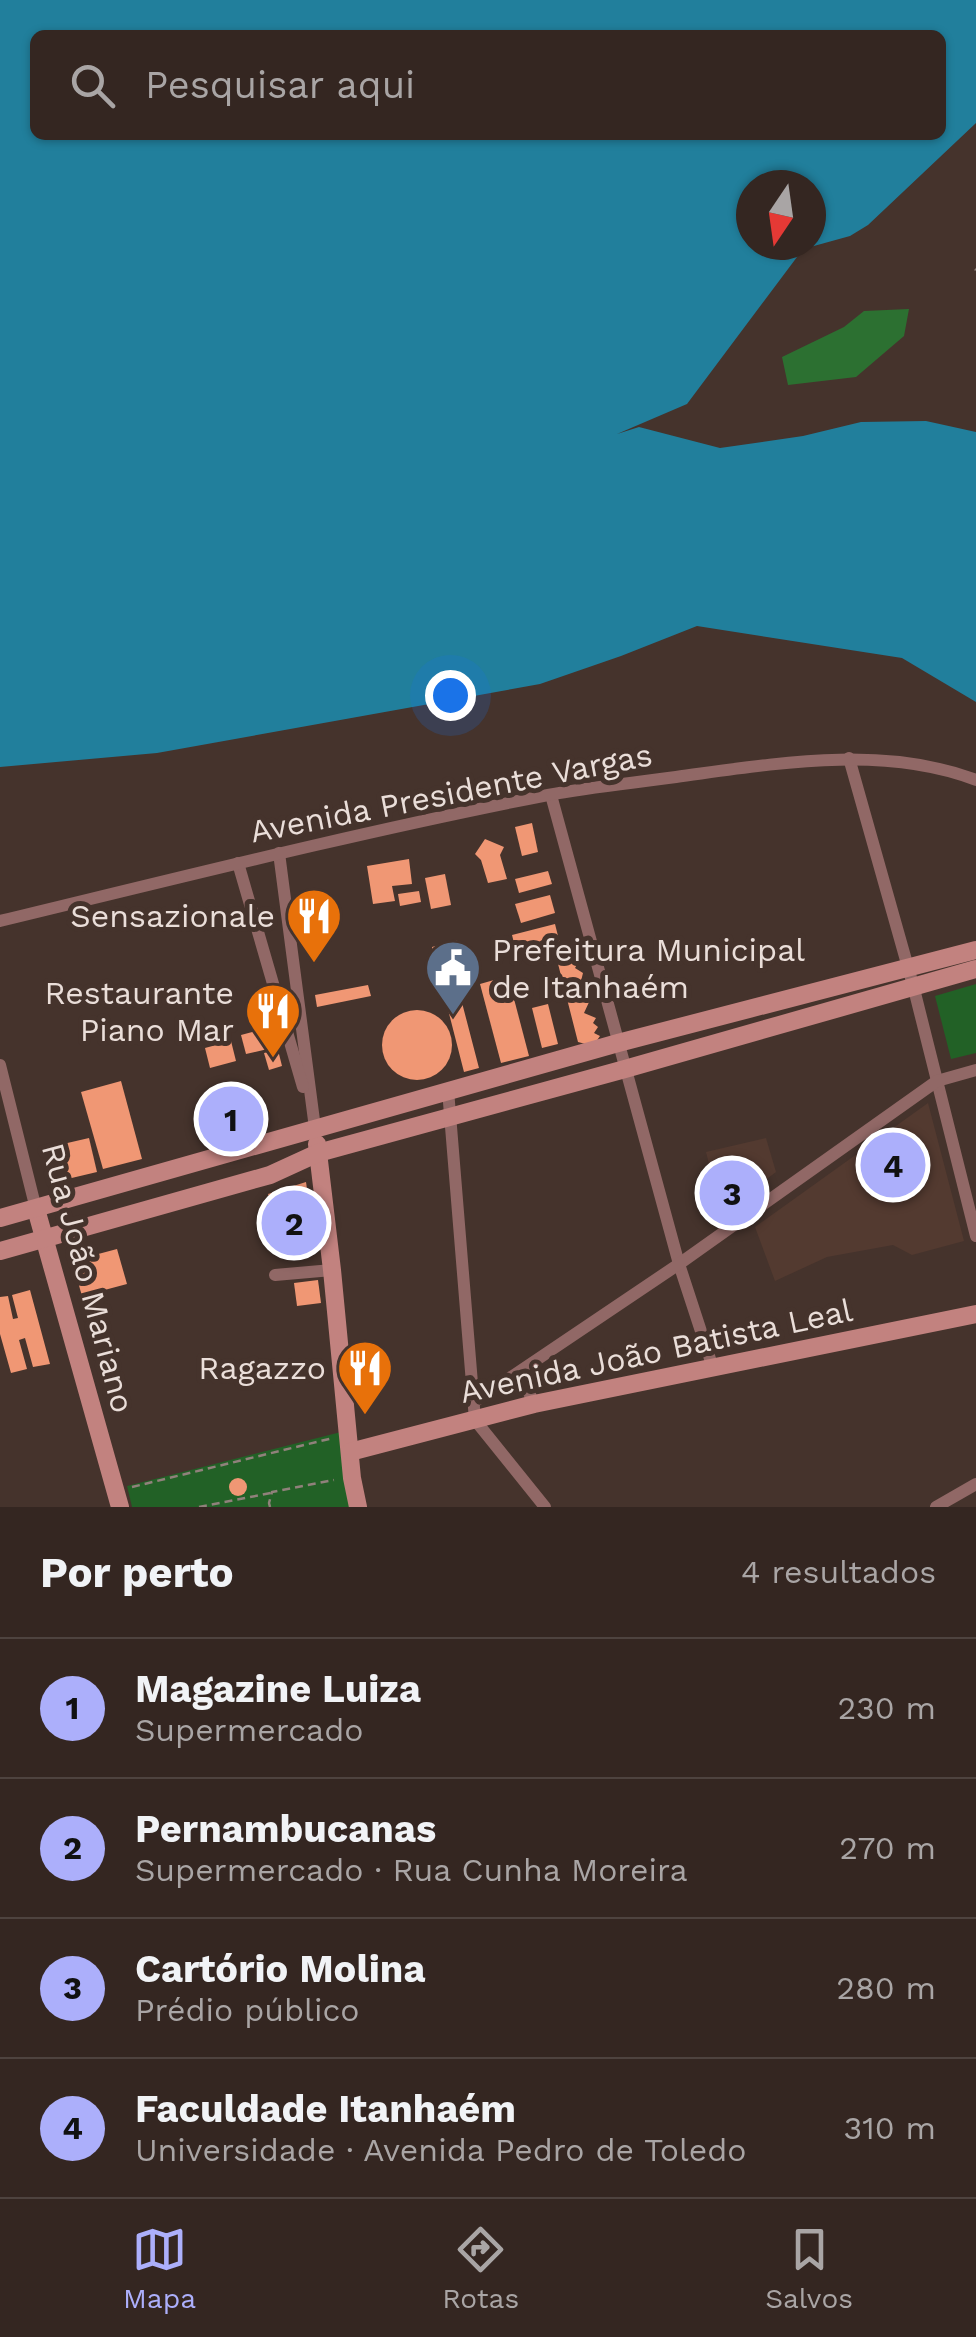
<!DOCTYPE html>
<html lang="pt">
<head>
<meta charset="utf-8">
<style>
  :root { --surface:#342621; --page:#3c2e2a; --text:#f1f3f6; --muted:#a9a5a5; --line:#4e433f; --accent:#acaffb }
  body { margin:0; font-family:"Work Sans",sans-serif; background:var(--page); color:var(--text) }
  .compass { position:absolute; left:736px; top:170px; width:90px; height:90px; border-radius:50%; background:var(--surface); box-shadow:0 2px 8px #0004; rotate:193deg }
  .you { position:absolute; left:450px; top:695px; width:35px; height:35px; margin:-25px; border:8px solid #fff; border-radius:50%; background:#1a73e8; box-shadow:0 0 0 15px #1a73e833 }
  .badge { display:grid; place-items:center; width:65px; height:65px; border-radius:50%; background:var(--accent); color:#111; font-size:32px; font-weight:700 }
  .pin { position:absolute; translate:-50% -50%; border:5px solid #fff; box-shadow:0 2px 10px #0006 }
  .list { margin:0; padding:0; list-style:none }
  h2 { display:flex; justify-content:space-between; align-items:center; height:130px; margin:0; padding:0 40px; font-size:42px }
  h2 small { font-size:32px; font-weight:400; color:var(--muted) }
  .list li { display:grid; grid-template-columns:65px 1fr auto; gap:30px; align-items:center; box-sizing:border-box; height:140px; padding:0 40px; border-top:2px solid var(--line) }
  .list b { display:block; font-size:38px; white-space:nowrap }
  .list p { margin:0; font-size:32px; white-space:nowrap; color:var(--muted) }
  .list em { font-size:32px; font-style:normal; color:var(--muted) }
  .icon { flex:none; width:55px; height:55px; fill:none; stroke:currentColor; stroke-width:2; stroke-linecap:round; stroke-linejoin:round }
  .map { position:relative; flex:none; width:976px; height:1507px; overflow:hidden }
  .search { position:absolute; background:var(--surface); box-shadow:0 2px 8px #0004; left:30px; right:30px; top:30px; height:110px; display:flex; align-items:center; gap:25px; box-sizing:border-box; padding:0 35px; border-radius:15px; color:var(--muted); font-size:38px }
  .sheet { height:690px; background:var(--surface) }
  nav { display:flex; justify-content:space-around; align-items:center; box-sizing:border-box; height:140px; border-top:2px solid var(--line); background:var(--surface); font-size:28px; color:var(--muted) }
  nav a { display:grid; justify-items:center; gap:5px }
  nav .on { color:var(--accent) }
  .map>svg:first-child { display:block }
  .built { fill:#533a30 }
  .green { fill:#226126 }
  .forest { fill:#2c7031 }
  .water { fill:#217f9c; fill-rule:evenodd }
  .building { fill:#f09774 }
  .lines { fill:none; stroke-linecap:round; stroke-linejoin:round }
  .path { stroke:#90817b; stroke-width:2.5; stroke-dasharray:8 5; stroke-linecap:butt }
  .street { stroke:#916866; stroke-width:12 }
  .secondary { stroke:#c2827f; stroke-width:18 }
  .labels { text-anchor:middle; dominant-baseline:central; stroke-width:10; stroke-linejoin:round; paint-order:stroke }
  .street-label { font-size:32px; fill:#eaded9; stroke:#45332c }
  .poi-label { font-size:32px; fill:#eaded9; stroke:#45332c; text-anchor:end }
</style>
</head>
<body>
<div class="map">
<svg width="976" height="1507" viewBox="0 0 976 1507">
  <rect width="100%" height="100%" fill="#45332c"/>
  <!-- built -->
  <g class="built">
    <polygon points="928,1103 964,1241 912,1255 893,1245 827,1257 775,1281 755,1227"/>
    <polygon points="766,1138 776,1172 721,1213 706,1152"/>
  </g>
  <!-- green -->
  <g class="green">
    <polygon points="976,984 976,1053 951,1059 935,996"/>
    <polygon points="341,1432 352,1507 132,1507 127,1486"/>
  </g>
  <!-- forest -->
  <polygon class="forest" points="909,309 904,336 856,377 788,385 782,357 844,327 864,311"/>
  <!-- water -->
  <path class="water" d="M0,0h976v123l-108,102 -18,11 -47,13 -116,155 -70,30 22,-7 81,21 83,-12 58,-14 65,-1 50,11v270l-74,-44 -205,-32 -76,30 -81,28 -383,69 -157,14zM35,35h906v100h-906zM751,185h60v60h-60z"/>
  <!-- building -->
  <g class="building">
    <polygon points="532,823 538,852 522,856 515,827"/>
    <polygon points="485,839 504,847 500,855 507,879 488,883 481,860 475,854"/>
    <polygon points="409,859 412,884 392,886 395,901 373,904 367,866"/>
    <polygon points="548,871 552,884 519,893 515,879"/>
    <polygon points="445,874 451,905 431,909 425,878"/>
    <polygon points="419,891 421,902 400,906 398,894"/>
    <polygon points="550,895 555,913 521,923 515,904"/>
    <polygon points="555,924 560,944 517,955 512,935"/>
    <polygon points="457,940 465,970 454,972 479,1068 464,1072 432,947"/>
    <polygon points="571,952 574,957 580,959 575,968 583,973 580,985 587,991 585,997 590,1000 584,1013 596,1018 593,1023 598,1027 594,1033 600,1036 593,1046 578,1042 556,956"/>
    <polygon points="508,976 529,1056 501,1063 480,984"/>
    <polygon points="368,985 371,996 317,1007 315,995"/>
    <polygon points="548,1004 558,1044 542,1048 532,1008"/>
    <circle cx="417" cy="1045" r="35"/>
    <polygon points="267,1028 272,1048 246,1054 241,1035"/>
    <polygon points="231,1041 236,1061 210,1068 205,1048"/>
    <polygon points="278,1050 282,1066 269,1070 264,1053"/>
    <polygon points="121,1081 142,1159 103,1169 81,1092"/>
    <polygon points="239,1098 248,1133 224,1140 214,1104"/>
    <polygon points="89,1138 97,1172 59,1181 50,1147"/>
    <polygon points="306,1182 316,1252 286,1255 268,1194"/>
    <polygon points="117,1249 127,1284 82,1296 72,1261"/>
    <polygon points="318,1280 321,1303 297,1306 294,1283"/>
    <polygon points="30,1290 50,1364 33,1367 25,1338 19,1340 27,1369 11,1373 0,1334 0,1297 8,1296 13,1319 18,1318 12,1295"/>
    <circle cx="238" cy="1487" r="9"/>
  </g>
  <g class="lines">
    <!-- path -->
    <g class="path">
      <polyline points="975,269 976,270"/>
      <polyline points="132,1487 333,1438"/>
      <polyline points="199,1507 271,1493"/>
      <polyline points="270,1507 269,1503 272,1492 334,1480"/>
    </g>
    <!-- street -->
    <g class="street">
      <polyline points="849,758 913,985 976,1236"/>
      <polyline points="551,795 679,1264 713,1368"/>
      <polyline points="279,853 315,1128"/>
      <polyline points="238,863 303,1087"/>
      <path d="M0,921c182,-44 364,-90 548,-126 42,-8 85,-12 128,-18 96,-13 206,-33 300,3"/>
      <polyline points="0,1065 36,1209"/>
      <polyline points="448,1090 475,1420 545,1507"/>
      <polyline points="275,1275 332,1270"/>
      <polyline points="520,1372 534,1404"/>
      <polyline points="474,1402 679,1264 937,1081 976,1070"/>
      <polyline points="936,1507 976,1484"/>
    </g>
    <!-- secondary -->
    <g class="secondary">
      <polyline points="317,1144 332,1270 352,1478 358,1507"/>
      <polyline points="36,1209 120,1507"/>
      <polyline points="0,1218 618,1043 976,950"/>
      <polyline points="0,1251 270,1175 318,1153 625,1069 976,969"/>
      <polyline points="350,1452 534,1404 976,1314"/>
    </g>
  </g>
  <!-- icons -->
  <defs>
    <g id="restaurant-pin" transform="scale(2.875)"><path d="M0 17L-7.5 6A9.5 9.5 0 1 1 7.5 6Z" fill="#e8710a" stroke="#45332c"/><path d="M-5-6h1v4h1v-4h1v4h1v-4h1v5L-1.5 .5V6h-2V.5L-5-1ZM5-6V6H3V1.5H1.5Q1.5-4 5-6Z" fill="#fff"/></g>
    <g id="civic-pin" transform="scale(2.875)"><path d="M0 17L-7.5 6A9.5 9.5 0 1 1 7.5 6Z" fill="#5c6f8a" stroke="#45332c"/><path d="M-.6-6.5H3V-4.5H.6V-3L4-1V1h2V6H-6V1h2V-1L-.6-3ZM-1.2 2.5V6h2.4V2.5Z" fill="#fff"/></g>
  </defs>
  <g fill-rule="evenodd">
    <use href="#restaurant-pin" x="314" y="916"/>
    <use href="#civic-pin" x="453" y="968"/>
    <use href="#restaurant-pin" x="273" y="1011"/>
    <use href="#restaurant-pin" x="365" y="1368"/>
  </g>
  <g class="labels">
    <!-- street labels -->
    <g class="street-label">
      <text transform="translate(451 793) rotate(-11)">Avenida Presidente Vargas</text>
      <text transform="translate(88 1278) rotate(75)">Rua João Mariano</text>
      <text transform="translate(656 1351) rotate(-12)">Avenida João Batista Leal</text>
    </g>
    <!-- poi labels -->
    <g class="poi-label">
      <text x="275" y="916">Sensazionale</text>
      <text x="492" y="950" text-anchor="start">Prefeitura Municipal<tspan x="492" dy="37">de Itanhaém</tspan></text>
      <text x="234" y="993">Restaurante<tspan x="234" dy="37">Piano Mar</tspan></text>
      <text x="326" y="1368">Ragazzo</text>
    </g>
  </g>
</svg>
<svg class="compass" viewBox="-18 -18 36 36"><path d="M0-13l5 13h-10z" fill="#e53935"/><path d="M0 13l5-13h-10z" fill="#a9a5a5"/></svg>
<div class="you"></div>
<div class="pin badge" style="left:231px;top:1119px">1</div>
<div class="pin badge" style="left:294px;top:1223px">2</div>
<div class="pin badge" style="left:732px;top:1193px">3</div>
<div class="pin badge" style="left:893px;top:1165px">4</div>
<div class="search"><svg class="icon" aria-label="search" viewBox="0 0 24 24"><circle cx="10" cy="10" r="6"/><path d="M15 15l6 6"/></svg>Pesquisar aqui</div>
</div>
<section class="sheet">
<h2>Por perto<small>4 resultados</small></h2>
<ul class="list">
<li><span class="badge">1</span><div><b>Magazine Luiza</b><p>Supermercado</p></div><em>230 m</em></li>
<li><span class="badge">2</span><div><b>Pernambucanas</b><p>Supermercado · Rua Cunha Moreira</p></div><em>270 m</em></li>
<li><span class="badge">3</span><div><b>Cartório Molina</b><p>Prédio público</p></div><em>280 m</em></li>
<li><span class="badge">4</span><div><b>Faculdade Itanhaém</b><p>Universidade · Avenida Pedro de Toledo</p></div><em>310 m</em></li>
</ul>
</section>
<nav>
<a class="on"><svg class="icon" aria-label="map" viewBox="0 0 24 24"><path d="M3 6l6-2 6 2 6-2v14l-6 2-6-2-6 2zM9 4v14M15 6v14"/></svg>Mapa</a>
<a><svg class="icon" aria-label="directions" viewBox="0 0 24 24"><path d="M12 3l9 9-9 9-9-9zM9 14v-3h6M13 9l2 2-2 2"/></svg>Rotas</a>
<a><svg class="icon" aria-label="saved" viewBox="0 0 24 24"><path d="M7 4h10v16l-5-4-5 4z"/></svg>Salvos</a>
</nav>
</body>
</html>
